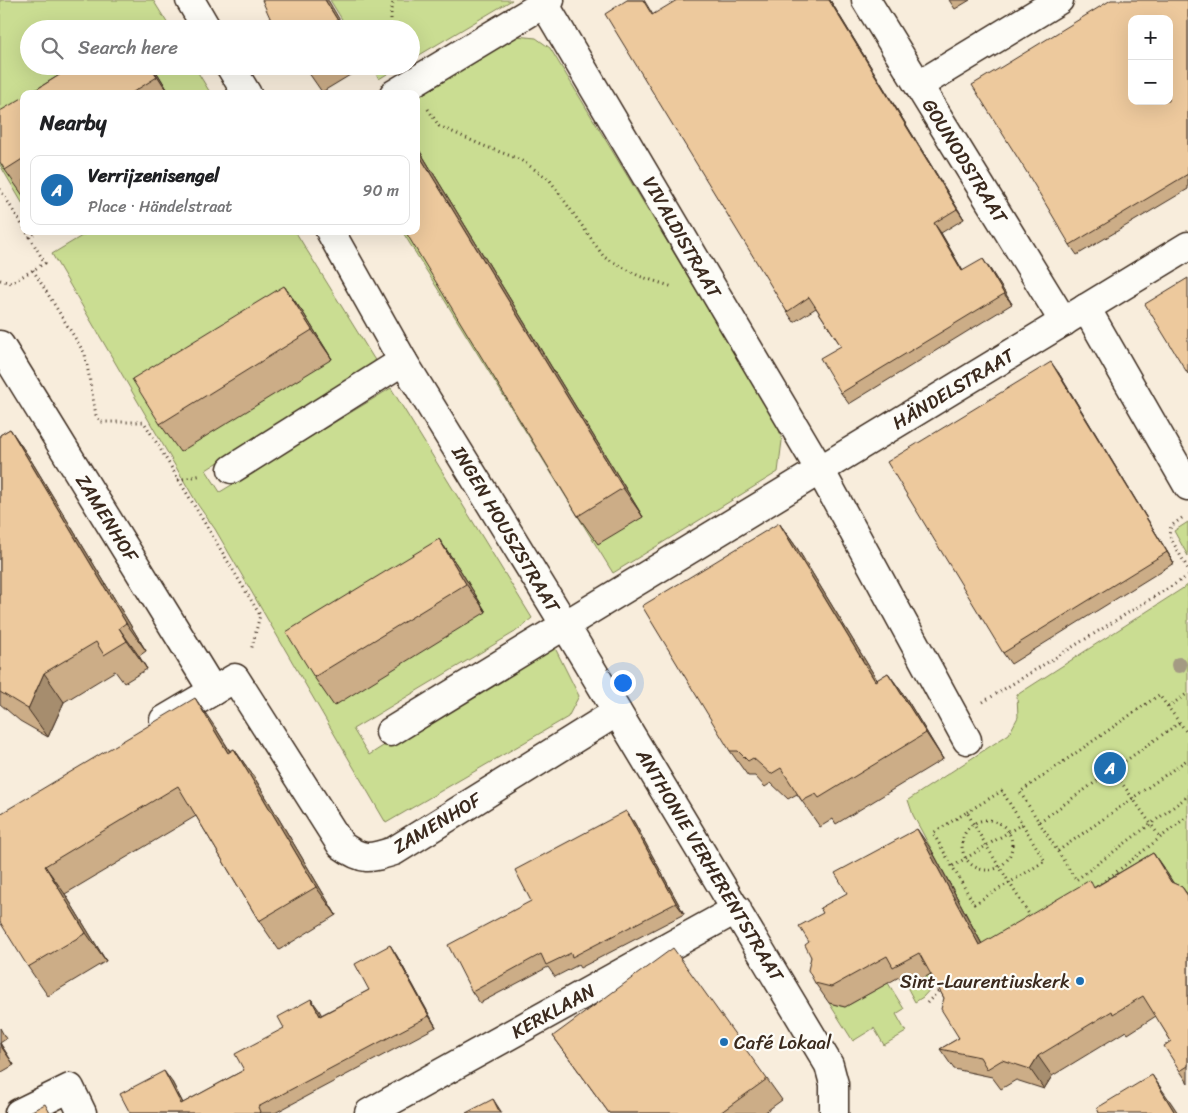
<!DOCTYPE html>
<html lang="en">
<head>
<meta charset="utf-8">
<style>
  :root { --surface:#fff; --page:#f6f6f6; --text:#202124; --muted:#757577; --line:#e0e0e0; --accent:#1f6fb2 }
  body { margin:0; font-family:Sriracha,sans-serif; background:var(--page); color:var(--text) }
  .controls { position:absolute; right:15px; top:15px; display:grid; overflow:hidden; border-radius:10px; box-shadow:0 5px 20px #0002 }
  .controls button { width:45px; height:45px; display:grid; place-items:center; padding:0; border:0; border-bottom:1px solid var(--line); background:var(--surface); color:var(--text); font:25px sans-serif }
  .you { position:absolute; left:622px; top:682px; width:18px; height:18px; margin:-12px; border:4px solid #fff; border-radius:50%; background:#1a73e8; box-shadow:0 0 0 8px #1a73e833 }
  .badge { display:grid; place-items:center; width:32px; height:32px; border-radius:50%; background:var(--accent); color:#fff; font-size:16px; font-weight:700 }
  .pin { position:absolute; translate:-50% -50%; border:2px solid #fff; box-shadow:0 1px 5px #0006 }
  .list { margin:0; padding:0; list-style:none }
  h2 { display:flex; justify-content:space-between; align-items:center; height:65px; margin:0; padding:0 20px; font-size:21px }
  h2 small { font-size:16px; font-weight:400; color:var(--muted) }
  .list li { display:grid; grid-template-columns:32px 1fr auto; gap:15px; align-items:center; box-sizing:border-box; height:70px; margin:0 10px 10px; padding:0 10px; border:1px solid var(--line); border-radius:10px }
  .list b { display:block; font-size:19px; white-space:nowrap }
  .list p { margin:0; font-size:16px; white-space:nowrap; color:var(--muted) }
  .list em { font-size:16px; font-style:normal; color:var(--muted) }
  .icon { flex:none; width:28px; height:28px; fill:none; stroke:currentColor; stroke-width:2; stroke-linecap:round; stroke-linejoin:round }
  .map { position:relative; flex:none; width:1188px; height:1113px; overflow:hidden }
  .search { position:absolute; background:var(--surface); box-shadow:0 5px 20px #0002; left:20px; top:20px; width:400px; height:55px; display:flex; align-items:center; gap:12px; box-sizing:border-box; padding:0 18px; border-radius:28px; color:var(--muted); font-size:19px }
  .panel { position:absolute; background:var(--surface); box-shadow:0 5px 20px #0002; left:20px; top:90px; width:400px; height:145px; border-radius:10px }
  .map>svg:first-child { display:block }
  .green { fill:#cadd92; stroke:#828458 }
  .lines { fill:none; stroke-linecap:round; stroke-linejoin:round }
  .minor-casing { stroke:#3b2a1e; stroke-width:31 }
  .path { stroke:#3b2a1e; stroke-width:3; stroke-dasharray:1 4; stroke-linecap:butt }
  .minor { stroke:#fdfcf7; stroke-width:28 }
  .tree { fill:#a49a83 }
  .wall { fill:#ccad87; stroke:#3b2a1e }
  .shaded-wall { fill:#a68d6e; stroke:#3b2a1e }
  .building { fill:#edc99d; stroke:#3b2a1e; fill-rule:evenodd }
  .poi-dot { fill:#1f6fb2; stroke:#fdfcf7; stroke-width:2 }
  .labels { text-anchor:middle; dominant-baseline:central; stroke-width:4.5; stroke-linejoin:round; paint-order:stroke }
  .street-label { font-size:19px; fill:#3b2a1e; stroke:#fdfcf7 }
  .poi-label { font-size:19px; fill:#3b2a1e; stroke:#fdfcf7; text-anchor:end }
</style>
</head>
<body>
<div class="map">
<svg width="1188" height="1113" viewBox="0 0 1188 1113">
  <rect width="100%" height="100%" fill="#f8eddc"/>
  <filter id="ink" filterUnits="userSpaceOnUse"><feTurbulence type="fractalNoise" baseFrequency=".02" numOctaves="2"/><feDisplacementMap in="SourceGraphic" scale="10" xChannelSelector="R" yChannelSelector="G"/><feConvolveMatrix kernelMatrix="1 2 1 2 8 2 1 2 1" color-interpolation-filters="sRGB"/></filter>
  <g filter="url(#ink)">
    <!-- green -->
    <g class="green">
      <polygon points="0,0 153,0 171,29 29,29 29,66 194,66 211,94 24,94 24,206 0,165"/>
      <polygon points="330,0 512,0 411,60 411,29 348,29"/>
      <polygon points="516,36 536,38 550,48 778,425 782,441 778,472 613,573 402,231 416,231 416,98"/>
      <polygon points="372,66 400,66 379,79"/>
      <polygon points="90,231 295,231 376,362 206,470 220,492 391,388 532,618 515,632 353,729 369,755 527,654 553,644 579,696 568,717 386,823 215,529 198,505 52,254"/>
      <polygon points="1188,522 1188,556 1174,531"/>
      <polygon points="1188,585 1188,903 1185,902 1167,873 943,975 923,997 915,1002 907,987 983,946 913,815 908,800 1009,734 1018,717 1017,695"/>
      <polygon points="888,983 904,1009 896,1014 906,1032 884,1045 874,1028 853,1041 829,1003 845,1007"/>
    </g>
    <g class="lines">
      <!-- minor casing -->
      <g class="minor-casing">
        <g id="minor">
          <polyline points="190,0 207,29"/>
          <polyline points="542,0 820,470 967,740"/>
          <polyline points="866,0 1064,322"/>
          <polyline points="230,66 247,94"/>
          <polyline points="919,85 1059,0"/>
          <polyline points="394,94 550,0"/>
          <polyline points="330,231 403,361 565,625 390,732"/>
          <polyline points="1086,308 1188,486"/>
          <polyline points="0,345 213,691"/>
          <polyline points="232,469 403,361"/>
          <path d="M164,720l71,-42 106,167c22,16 28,14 53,6l223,-139"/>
          <polyline points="19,1113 70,1088 82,1113"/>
          <polyline points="369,1113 737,909"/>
          <polyline points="834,1113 834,1084 829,1065 565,625 1188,246"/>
        </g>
      </g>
      <!-- path -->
      <g class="path">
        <polyline points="391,29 391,9 394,0"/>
        <polyline points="428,109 439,126 484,146 519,159 549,179 604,257 639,276 673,287"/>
        <polyline points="0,189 24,228"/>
        <polyline points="29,237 38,231"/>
        <polyline points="33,270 85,354 96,415 101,422 144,422 260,615 251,651"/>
        <polyline points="0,280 11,283 45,263 26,231"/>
        <polyline points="178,480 202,475"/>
        <polyline points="1182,518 1171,526 1169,535 1188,569"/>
        <polyline points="983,702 1188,576"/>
        <polyline points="1168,707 1188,693"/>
        <polyline points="1179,723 1039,822 1020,792 1159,695 1188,734"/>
        <polyline points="1112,769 1160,837"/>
        <path d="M967,812l35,-21 43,70 -71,43 -41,-71 34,-21c20,37 43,71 65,107"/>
        <circle cx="987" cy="845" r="25"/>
        <polyline points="1039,822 1076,880 1188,796"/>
        <polyline points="1058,851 1188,759"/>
        <polyline points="953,866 1022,824"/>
        <polyline points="1097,887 1188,816"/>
        <polyline points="927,1003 942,987"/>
      </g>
      <!-- minor -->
      <use href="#minor" class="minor"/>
    </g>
    <!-- trees -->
    <circle class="tree" cx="1179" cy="665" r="8"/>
    <!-- wall -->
    <g class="wall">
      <polygon points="627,0 644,0 653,15 830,0 964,219 941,233 963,271 990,269 1012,304 849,404 841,393 841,346 816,308 794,322 787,312"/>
      <polygon points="949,0 970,0 955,9"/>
      <polygon points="1188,0 1188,189 1077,255 1070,245"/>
      <polygon points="74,66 153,66 170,94 29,94"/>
      <polygon points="304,66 365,66 322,92"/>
      <polygon points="24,97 24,197 5,170"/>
      <polygon points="416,145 643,517 598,544 578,516"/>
      <polygon points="284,286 304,314 332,359 180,452 160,424"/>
      <polygon points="1058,372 1174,563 1011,664 1003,653"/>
      <polygon points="10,429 29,457 146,651 139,656 147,669 124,683 115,671 64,702 48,737 20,721 0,704 0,435"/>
      <polygon points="779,523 797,548 877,680 888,673 906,698 943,759 836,824 833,819 820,827 797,794 788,799 771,783 765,787 755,776 748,776 730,751"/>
      <polygon points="439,539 459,568 486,612 334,706 314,677"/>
      <polygon points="215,727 230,751 234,749 254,777 336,915 279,950 259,921 196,816 65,894 106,961 48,996 28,967 0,814"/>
      <polygon points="626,811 634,822 684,914 580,968 578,965 555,977 548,967 480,1003 472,992 531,901"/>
      <polygon points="931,849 982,944 1095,887 1153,853 1173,883 1182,887 1188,895 1188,1083 1180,1071 1171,1041 1156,1016 1128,1034 1126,1031 1052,1076 1044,1089 1016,1080 1001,1089 992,1077 954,1069 940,1049 959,1038 944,998 931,974 907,987 899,977 845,1007 829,1003 815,983 809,942 823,913"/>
      <polygon points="390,945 397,956 436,1027 275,1113 130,1113 172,1082 183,1103 244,1070 284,1028 311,999 321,1015 369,990"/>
      <polygon points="0,1028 6,1039 0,1043 14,1065 0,1073"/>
      <polygon points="553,1036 767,1079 782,1100 764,1113 609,1113"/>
    </g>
    <!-- shaded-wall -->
    <g class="shaded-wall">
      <polygon points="325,0 328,0 345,29 343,29"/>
      <polygon points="829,0 830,0 964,219 957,209"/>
      <polygon points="151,66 153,66 170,94 169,94"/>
      <polygon points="416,145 643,517 623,488 416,150"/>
      <polygon points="934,223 941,233 969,282 962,271"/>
      <polygon points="983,259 990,269 1012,304 1004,294"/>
      <polygon points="284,286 304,314 332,359 312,330"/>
      <polygon points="1051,362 1058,372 1174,563 1167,552"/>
      <polygon points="10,429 29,457 146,651 126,623"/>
      <polygon points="779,523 797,548 893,706 875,681"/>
      <polygon points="439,539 459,568 486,612 466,584"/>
      <polygon points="119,628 139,656 147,669 127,641"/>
      <polygon points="44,673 64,702 48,737 28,709"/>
      <polygon points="888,673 906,698 943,759 926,733"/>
      <polygon points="195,698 215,727 248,781 228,753"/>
      <polygon points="234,749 254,777 336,915 316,887"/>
      <polygon points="626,811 634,822 684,914 676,903"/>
      <polygon points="917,829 931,849 993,965 979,945"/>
      <polygon points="1153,853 1167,873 1185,902 1171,882"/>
      <polygon points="45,866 65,894 106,961 86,933"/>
      <polygon points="390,945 397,956 436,1027 429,1016"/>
      <polygon points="311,999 319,1010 328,1027 320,1016"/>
      <polygon points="0,1043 14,1065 0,1045"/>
      <polygon points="1038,1056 1052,1076 1044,1089 1030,1069"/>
      <polygon points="164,1071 172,1082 188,1113 181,1104"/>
      <polygon points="1152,1075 1172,1104 1178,1113 1175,1113"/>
      <polygon points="493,1099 502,1113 500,1113"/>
    </g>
    <!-- building -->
    <g class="building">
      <polygon points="262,0 325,0 343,29 275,29"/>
      <polygon points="627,0 643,0 652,15 677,0 829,0 957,209 934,223 962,271 983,259 1004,294 841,393 820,358 841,346 809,297 787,312 605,14"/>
      <path d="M1111,0h77v174l-118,71 -44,-74 -54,-86zM1132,19h37v82h-37z"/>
      <polygon points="74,66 151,66 157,77 130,94 29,94"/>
      <polygon points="24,97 24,158 5,170 0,162 0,111"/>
      <polygon points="416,150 623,488 578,516 405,231 416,231"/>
      <polygon points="1188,278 1188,374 1145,304"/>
      <polygon points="284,286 312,330 160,424 132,379"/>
      <polygon points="1051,362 1167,552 1003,653 887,462"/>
      <polygon points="10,429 126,623 119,628 127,641 104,655 96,642 44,673 28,709 0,692 0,435"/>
      <polygon points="779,523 875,681 888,673 926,733 819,798 816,794 802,801 781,768 771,774 753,758 748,761 738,751 730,751 642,606"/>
      <polygon points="439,539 466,584 314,677 286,632"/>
      <polygon points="195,698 228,753 234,749 316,887 259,921 178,786 45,866 86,933 28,967 0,922 0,814"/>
      <polygon points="626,811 676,903 572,957 571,953 546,965 541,954 472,992 448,945 531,901 515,870"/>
      <polygon points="917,829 979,945 1090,880 1094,888 1153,853 1171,882 1182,887 1188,896 1188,1066 1180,1071 1164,1046 1171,1041 1143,996 1113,1014 1112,1011 1038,1056 1030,1069 1002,1060 987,1069 980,1057 940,1049 959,1038 941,1009 944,998 919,953 893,967 887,956 831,987 815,983 808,970 811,957 805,945 809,942 799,926 823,913 820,908 847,893 835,873"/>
      <polygon points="390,945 429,1016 258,1107 260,1112 259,1113 130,1113 120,1094 164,1071 181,1104 244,1070 235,1054 284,1028 278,1017 311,999 320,1016 369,990 355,964"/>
      <polygon points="673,948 767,1079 720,1113 609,1113 553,1036"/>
      <polygon points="1152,1075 1175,1113 1099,1113 1097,1108"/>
      <polygon points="493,1099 500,1113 466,1113"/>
      <polygon points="45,1104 50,1113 28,1113"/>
    </g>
  </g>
  <!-- markers -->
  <g class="poi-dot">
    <circle cx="1080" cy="981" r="5"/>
    <circle cx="724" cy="1042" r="5"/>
  </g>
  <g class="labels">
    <!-- street labels -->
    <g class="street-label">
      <text transform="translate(965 161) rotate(58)">GOUNODSTRAAT</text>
      <text transform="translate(682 237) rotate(60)">VIVALDISTRAAT</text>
      <text transform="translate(953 389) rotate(-31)">HÄNDELSTRAAT</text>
      <text transform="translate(107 518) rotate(58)">ZAMENHOF</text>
      <text transform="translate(506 529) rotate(59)">INGEN HOUSZSTRAAT</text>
      <text transform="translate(437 823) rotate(-31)">ZAMENHOF</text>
      <text transform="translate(710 865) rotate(59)">ANTHONIE VERHERENTSTRAAT</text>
      <text transform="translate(553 1011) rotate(-29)">KERKLAAN</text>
    </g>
    <!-- poi labels -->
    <g class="poi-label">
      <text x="1070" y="981">Sint-Laurentiuskerk</text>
      <text x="734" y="1042" text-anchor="start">Café Lokaal</text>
    </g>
  </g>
</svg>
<div class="controls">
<button>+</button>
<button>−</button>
</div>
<div class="you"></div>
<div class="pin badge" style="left:1110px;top:768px">A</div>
<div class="search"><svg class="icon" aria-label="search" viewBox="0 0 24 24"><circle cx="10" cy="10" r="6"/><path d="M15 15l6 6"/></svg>Search here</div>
<section class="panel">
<h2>Nearby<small></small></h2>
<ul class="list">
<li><span class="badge">A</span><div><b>Verrijzenisengel</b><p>Place · Händelstraat</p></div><em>90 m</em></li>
</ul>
</section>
</div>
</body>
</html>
